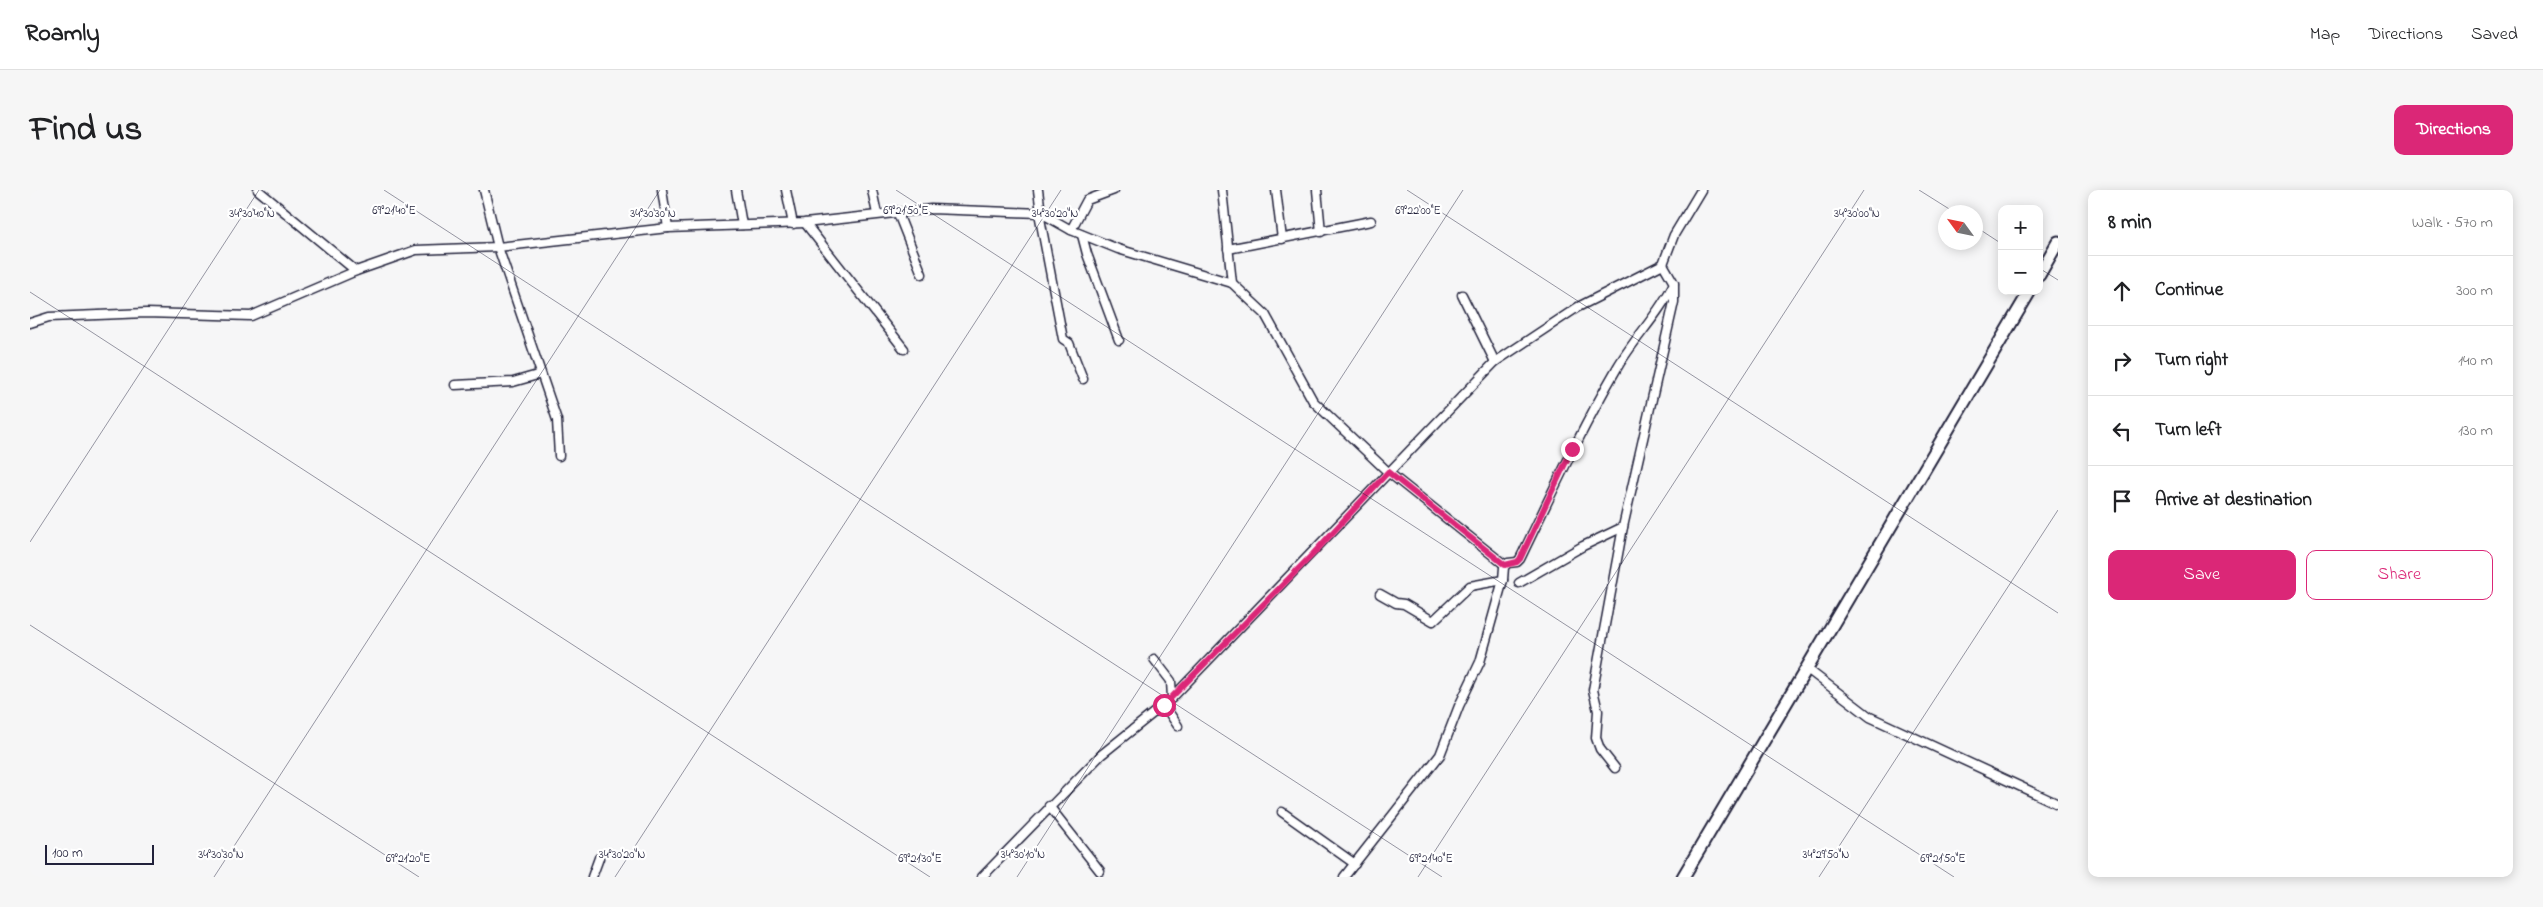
<!DOCTYPE html>
<html lang="en">
<head>
<meta charset="utf-8">
<style>
  :root { --surface:#fff; --page:#f6f6f6; --text:#202124; --muted:#757577; --line:#e0e0e0; --accent:#db2777 }
  body { margin:0; font-family:"Indie Flower",sans-serif; background:var(--page); color:var(--text) }
  .controls { position:absolute; right:15px; top:15px; display:grid; overflow:hidden; border-radius:10px; box-shadow:0 2px 12px #0003 }
  .controls button { width:45px; height:45px; display:grid; place-items:center; padding:0; border:0; border-bottom:1px solid var(--line); background:var(--surface); color:var(--text); font:25px sans-serif }
  .compass { position:absolute; left:1908px; top:15px; width:45px; height:45px; border-radius:50%; background:var(--surface); box-shadow:0 2px 12px #0003; rotate:303deg }
  .scale { position:absolute; left:15px; bottom:12px; width:109px; box-sizing:border-box; padding-left:5px; border:2px solid #22223b; border-top:0; font-size:14px; line-height:18px; white-space:nowrap; color:#22223b; -webkit-text-stroke:4px #fff; paint-order:stroke }
  .stop { position:absolute; width:15px; height:15px; margin:-11px; border:4px solid #db2777; border-radius:50%; background:#fff }
  .stop.end { background:#db2777; border-color:#fff; box-shadow:0 1px 5px #0008 }
  .list { margin:0; padding:0; list-style:none }
  h2 { display:flex; justify-content:space-between; align-items:center; height:65px; margin:0; padding:0 20px; font-size:21px }
  h2 small { font-size:16px; font-weight:400; color:var(--muted) }
  .list li { display:grid; grid-template-columns:32px 1fr auto; gap:15px; align-items:center; box-sizing:border-box; height:70px; padding:0 20px; border-top:1px solid var(--line) }
  .list b { display:block; font-size:19px; white-space:nowrap }
  .list em { font-size:16px; font-style:normal; color:var(--muted) }
  .actions { display:flex; gap:10px; padding:15px 20px }
  .actions a { flex:1; padding:11px 0; border:1px solid var(--accent); border-radius:10px; text-align:center; font-size:18px; color:var(--accent) }
  .actions .main { background:var(--accent); color:#fff }
  .icon { flex:none; width:28px; height:28px; fill:none; stroke:currentColor; stroke-width:2; stroke-linecap:round; stroke-linejoin:round }
  .map { position:relative; flex:none; width:2028px; height:687px; overflow:hidden; border-radius:10px }
  header { display:flex; align-items:center; gap:30px; box-sizing:border-box; height:70px; padding:0 25px; background:var(--surface); border-bottom:1px solid var(--line) }
  header strong { font-size:24px }
  nav { display:flex; gap:28px; margin-inline-start:auto; font-size:18px }
  .intro { display:flex; align-items:center; justify-content:space-between; box-sizing:border-box; height:120px; padding:0 30px }
  h1 { margin:0; font-size:35px }
  .button { padding:12px 22px; border-radius:10px; background:var(--accent); color:#fff; font-size:18px; font-weight:700 }
  main { display:flex; gap:30px; padding:0 30px }
  aside { flex:1; background:var(--surface); border-radius:10px; box-shadow:0 2px 12px #0003 }
  .map>svg:first-child { display:block }
  .lines { fill:none; stroke-linecap:round; stroke-linejoin:round }
  .minor-casing { stroke:#22223b; stroke-width:11 }
  .secondary-casing { stroke:#22223b; stroke-width:15 }
  .minor { stroke:#fff; stroke-width:8 }
  .secondary { stroke:#fff; stroke-width:11 }
  .route { stroke:#db2777; stroke-width:6 }
  .ticks { fill:none; stroke:#22223b; stroke-width:1; stroke-opacity:0.45 }
  .ticks-label { font-size:12px; text-anchor:middle; fill:#22223b; stroke:#fff; stroke-width:4.5; stroke-linejoin:round; paint-order:stroke }
</style>
</head>
<body>
<header>
<strong>Roamly</strong>
<nav><a>Map</a><a>Directions</a><a>Saved</a></nav>
</header>
<div class="intro"><h1>Find us</h1><a class="button">Directions</a></div>
<main>
<div class="map">
<svg width="2028" height="687" viewBox="0 0 2028 687">
  <rect width="100%" height="100%" fill="#f6f6f7"/>
  <filter id="ink" filterUnits="userSpaceOnUse"><feTurbulence type="fractalNoise" baseFrequency=".02" numOctaves="2"/><feDisplacementMap in="SourceGraphic" scale="10" xChannelSelector="R" yChannelSelector="G"/><feConvolveMatrix kernelMatrix="1 2 1 2 8 2 1 2 1" color-interpolation-filters="sRGB"/></filter>
  <g filter="url(#ink)">
    <g class="lines">
      <!-- minor casing -->
      <g class="minor-casing">
        <g id="minor">
          <polyline points="228,0 326,81"/>
          <polyline points="454,0 468,57 527,230 529,266"/>
          <polyline points="632,0 638,38"/>
          <polyline points="706,0 712,35"/>
          <polyline points="756,0 763,34"/>
          <polyline points="842,0 847,24"/>
          <polyline points="1008,0 1011,23"/>
          <polyline points="1192,0 1202,93"/>
          <polyline points="1246,0 1252,49"/>
          <polyline points="1287,0 1291,42"/>
          <polyline points="867,21 892,84"/>
          <polyline points="1009,23 1033,149 1039,153 1053,189"/>
          <polyline points="775,33 874,159"/>
          <polyline points="1041,40 1057,10 1084,0"/>
          <polyline points="1052,45 1057,64 1089,150"/>
          <polyline points="1198,59 1341,31"/>
          <polyline points="1432,105 1465,172"/>
          <polyline points="0,133 19,127 116,123 221,126 326,81 386,60 468,57 638,38 775,33 901,19 1011,23 1041,40 1088,59 1202,93 1235,124 1283,211 1358,282 1475,375"/>
          <polyline points="425,195 483,192 511,184"/>
          <polyline points="1489,393 1553,356 1593,337"/>
          <polyline points="1350,404 1366,413 1374,414 1403,431 1440,396 1473,390"/>
          <polyline points="1124,469 1141,491 1142,508"/>
          <polyline points="1776,478 1840,527 2028,614"/>
          <polyline points="1134,515 1148,536"/>
          <polyline points="1585,578 1570,559 1566,548 1568,521 1563,500 1593,337 1644,112 1644,95"/>
          <polyline points="1019,616 1070,681"/>
          <polyline points="1252,622 1325,674"/>
          <polyline points="562,687 569,668"/>
          <polyline points="952,687 1071,565 1142,508 1465,172 1548,117 1633,74 1644,45 1671,0"/>
          <path d="M1314,687l96,-122 19,-49 21,-44 23,-82 1,-13 4,-4 9,-1 3,-3c31,-64 61,-129 97,-191 17,-30 42,-53 57,-85l-11,-19"/>
        </g>
      </g>
      <!-- secondary casing -->
      <g class="secondary-casing">
        <g id="secondary">
          <polyline points="2009,85 2028,52"/>
          <polyline points="1653,687 2000,101"/>
        </g>
      </g>
      <!-- minor -->
      <use href="#minor" class="minor"/>
      <!-- secondary -->
      <use href="#secondary" class="secondary"/>
    </g>
  </g>
  <g class="lines" filter="url(#ink)">
    <!-- route -->
    <polyline class="route" points="1134,515 1283,364 1358,282 1475,375 1487,372 1490,369 1542,259"/>
  </g>
  <!-- ticks -->
  <path class="ticks" d="M354,0l1058,687M866,0l1058,687M1377,0l651,423M1889,0l35,22M1946,37l26,17M2009,78l19,12M0,102l900,585M0,352l229,-352M0,435l389,252M184,687l446,-687M585,687l446,-687M987,687l446,-687M1388,687l446,-687M1789,687l239,-367"/>
  <g class="ticks-label">
    <text x="876" y="24">69°21'50"E</text>
    <text x="364" y="24">69°21'40"E</text>
    <text x="1388" y="24">69°22'00"E</text>
    <text x="222" y="27">34°30'40"N</text>
    <text x="623" y="27">34°30'30"N</text>
    <text x="1025" y="27">34°30'20"N</text>
    <text x="1827" y="27">34°30'00"N</text>
    <text x="191" y="668">34°30'30"N</text>
    <text x="592" y="668">34°30'20"N</text>
    <text x="993" y="668">34°30'10"N</text>
    <text x="1796" y="668">34°29'50"N</text>
    <text x="378" y="672">69°21'20"E</text>
    <text x="890" y="672">69°21'30"E</text>
    <text x="1401" y="672">69°21'40"E</text>
    <text x="1913" y="672">69°21'50"E</text>
  </g>
</svg>
<div class="controls">
<button>+</button>
<button>−</button>
</div>
<svg class="compass" viewBox="-18 -18 36 36"><path d="M0-13l5 13h-10z" fill="#e53935"/><path d="M0 13l5-13h-10z" fill="#757577"/></svg>
<div class="scale">100 m</div>
<div class="stop" style="left:1134px;top:515px"></div>
<div class="stop end" style="left:1542px;top:259px"></div>
</div>
<aside>
<h2>8 min<small>Walk · 570 m</small></h2>
<ul class="list">
<li><svg class="icon" aria-label="ahead" viewBox="0 0 24 24"><path d="M12 20V5M6 11l6-6 6 6"/></svg><div><b>Continue</b></div><em>300 m</em></li>
<li><svg class="icon" aria-label="right" viewBox="0 0 24 24"><path d="M7 20v-9h11M14 6l5 5-5 5"/></svg><div><b>Turn right</b></div><em>140 m</em></li>
<li><svg class="icon" aria-label="left" viewBox="0 0 24 24"><path d="M17 20v-9H6M10 6l-5 5 5 5"/></svg><div><b>Turn left</b></div><em>130 m</em></li>
<li><svg class="icon" aria-label="arrive" viewBox="0 0 24 24"><path d="M6 21V4h12l-3 4 3 4H6"/></svg><div><b>Arrive at destination</b></div></li>
</ul>
<div class="actions"><a class="main">Save</a><a>Share</a></div>
</aside>
</main>
</body>
</html>
